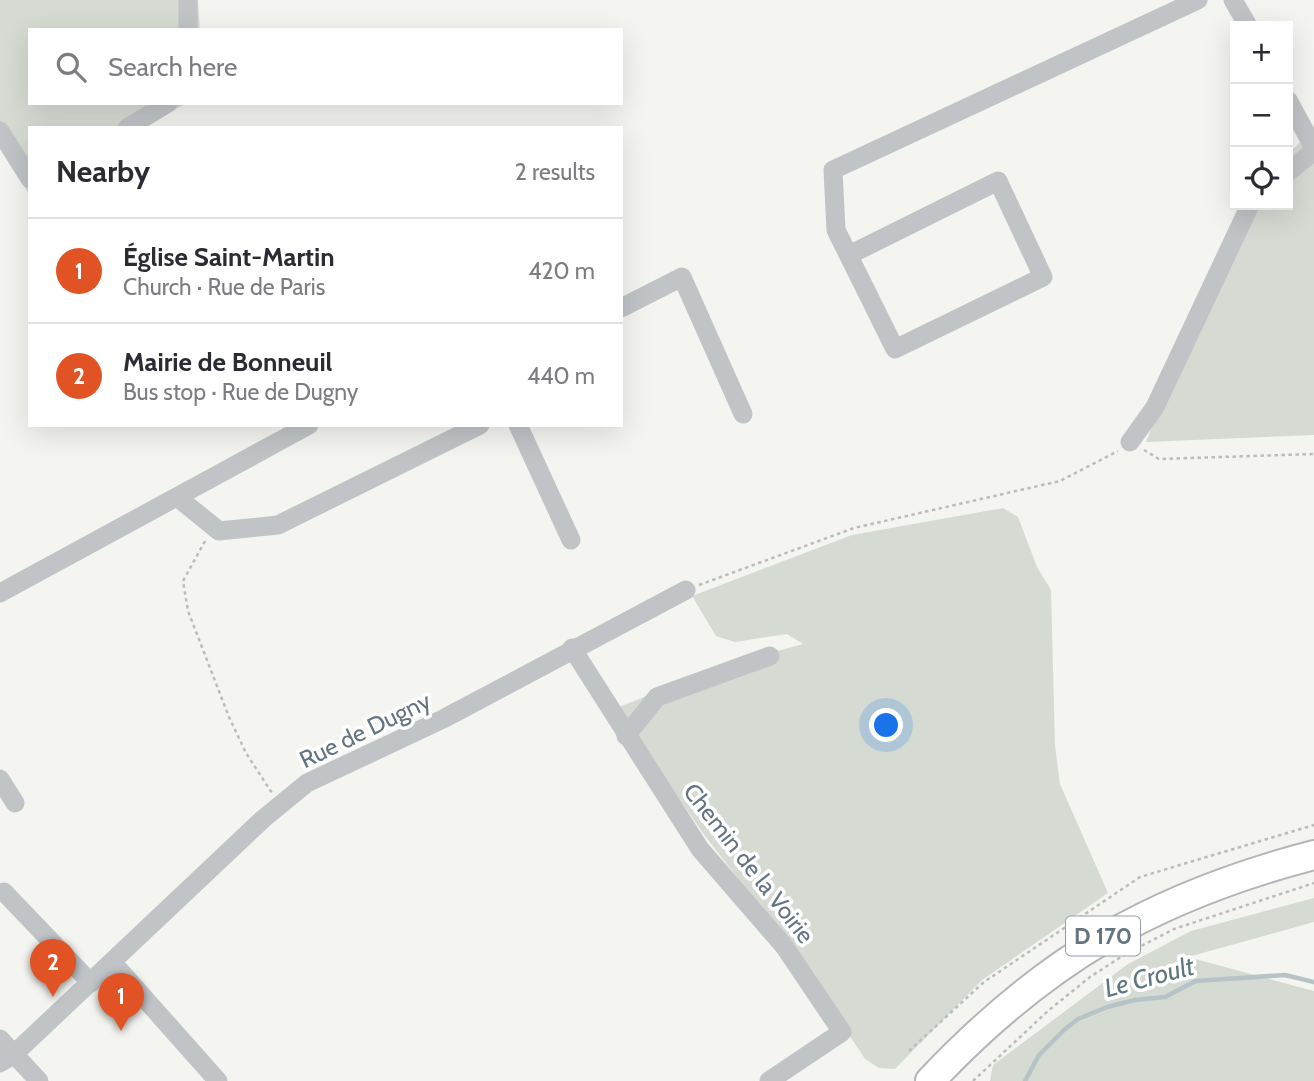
<!DOCTYPE html>
<html lang="en">
<head>
<meta charset="utf-8">
<style>
  :root { --surface:#fff; --page:#f2f2f3; --text:#2b2b33; --muted:#7c7c81; --line:#e1e1e2; --accent:#e15324 }
  body { margin:0; font-family:Cabin,sans-serif; background:var(--page); color:var(--text) }
  .controls { position:absolute; right:21px; top:21px; display:grid; overflow:hidden; border-radius:0px; box-shadow:0 7px 28px #0002 }
  .controls button { width:63px; height:63px; display:grid; place-items:center; padding:0; border:0; border-bottom:2px solid var(--line); background:var(--surface); color:var(--text); font:35px sans-serif }
  .you { position:absolute; left:887px; top:726px; width:24px; height:24px; margin:-18px; border:5px solid #fff; border-radius:50%; background:#1a73e8; box-shadow:0 0 0 10px #1a73e833 }
  .badge { display:grid; place-items:center; width:46px; height:46px; border-radius:50%; background:var(--accent); color:#fff; font-size:23px; font-weight:700 }
  .pin { position:absolute; translate:-50% -58px; filter:drop-shadow(0 2px 4px #0008) }
  .pin::after { content:''; position:absolute; top:37px; width:24px; height:21px; background:inherit; clip-path:polygon(0 0,100% 0,50% 100%) }
  .list { margin:0; padding:0; list-style:none }
  h2 { display:flex; justify-content:space-between; align-items:center; height:91px; margin:0; padding:0 28px; font-size:30px }
  h2 small { font-size:23px; font-weight:400; color:var(--muted) }
  .list li { display:grid; grid-template-columns:46px 1fr auto; gap:21px; align-items:center; box-sizing:border-box; height:105px; padding:0 28px; border-top:2px solid var(--line) }
  .list b { display:block; font-size:26px; white-space:nowrap }
  .list p { margin:0; font-size:23px; white-space:nowrap; color:var(--muted) }
  .list em { font-size:23px; font-style:normal; color:var(--muted) }
  .icon { flex:none; width:38px; height:38px; fill:none; stroke:currentColor; stroke-width:2; stroke-linecap:round; stroke-linejoin:round }
  .map { position:relative; flex:none; width:1314px; height:1081px; overflow:hidden }
  .search { position:absolute; background:var(--surface); box-shadow:0 7px 28px #0002; left:28px; top:28px; width:595px; height:77px; display:flex; align-items:center; gap:18px; box-sizing:border-box; padding:0 24px; border-radius:0px; color:var(--muted); font-size:26px }
  .panel { position:absolute; background:var(--surface); box-shadow:0 7px 28px #0002; left:28px; top:126px; width:595px; height:301px; border-radius:0px }
  .map>svg:first-child { display:block }
  .green { fill:#d5dbd2 }
  .lines { fill:none; stroke-linecap:round; stroke-linejoin:round }
  .stream { stroke:#b7c3c7; stroke-width:4.5 }
  .highway-casing { stroke:#b3b6b9; stroke-width:32 }
  .path { stroke:#babcbe; stroke-width:2.5; stroke-dasharray:3.5 3.5; stroke-linecap:butt }
  .minor { stroke:#c0c4c7; stroke-width:19 }
  .highway { stroke:#fff; stroke-width:28 }
  .labels { text-anchor:middle; dominant-baseline:central; stroke-width:7; stroke-linejoin:round; paint-order:stroke }
  .shield { fill:#fff; stroke:#929ea7; stroke-width:2 }
  .shield-label { font-size:23px; font-weight:bold; fill:#647481 }
  .street-label { font-size:24px; fill:#647481; stroke:#fff }
  .water-label { font-size:26px; font-style:italic; fill:#5f767f; stroke:#fff }
</style>
</head>
<body>
<div class="map">
<svg width="1314" height="1081" viewBox="0 0 1314 1081">
  <rect width="100%" height="100%" fill="#f4f5f0"/>
  <!-- green -->
  <g class="green">
    <polygon points="0,0 198,0 200,30 30,30 30,103 187,103 141,128 30,128 30,196 0,144"/>
    <polygon points="1314,128 1314,435 1146,442 1207,286 1243,205 1288,205 1288,154"/>
    <polygon points="1003,508 1018,517 1037,567 1051,590 1055,746 1060,784 1108,893 982,980 895,1069 879,1068 865,1059 792,948 705,836 616,708 730,664 803,644 787,634 735,642 716,636 692,596 852,535"/>
    <polygon points="1314,898 1314,922 1188,957 1314,991 1314,1081 990,1081 993,1065 1128,964 1191,931"/>
  </g>
  <g class="lines">
    <!-- stream -->
    <polyline class="stream" points="1025,1081 1039,1055 1064,1030 1078,1019 1107,1007 1135,1000 1165,997 1196,981 1285,975 1314,982"/>
    <!-- highway casing -->
    <g class="highway-casing">
      <path id="highway" d="M930,1081c114,-121 223,-184 384,-226"/>
    </g>
    <!-- path -->
    <g class="path">
      <polyline points="1144,450 1159,459 1314,454"/>
      <polyline points="205,541 183,581 188,611 229,717 246,753 272,793"/>
      <polyline points="699,585 854,528 1060,481 1118,451"/>
      <polyline points="909,1051 984,982 1140,877 1314,825"/>
      <polyline points="973,1081 1049,1010 1090,977 1124,955 1174,929 1314,883"/>
    </g>
    <!-- minor -->
    <g class="minor">
      <polyline points="188,0 188,30"/>
      <polyline points="1233,0 1248,26"/>
      <polyline points="1288,100 1314,148"/>
      <polyline points="127,128 168,103"/>
      <polyline points="0,131 30,179"/>
      <polyline points="1288,172 1314,151"/>
      <polyline points="849,255 998,181 1043,277 895,349 836,230 833,170 1198,0"/>
      <polyline points="621,308 682,277 743,414"/>
      <polyline points="518,425 571,540"/>
      <polyline points="1130,442 1155,407 1250,205"/>
      <polyline points="177,497 219,531 278,525 480,425"/>
      <polyline points="0,593 309,425"/>
      <polyline points="572,648 700,849 784,946 842,1032 769,1081"/>
      <polyline points="626,736 657,697 770,656"/>
      <polyline points="0,779 15,803"/>
      <polyline points="4,892 91,983"/>
      <polyline points="113,963 218,1081"/>
      <polyline points="0,1039 39,1081"/>
      <polyline points="0,1063 13,1055 263,819 307,783 443,719 686,590"/>
    </g>
    <!-- highway -->
    <use href="#highway" class="highway"/>
  </g>
  <g class="labels">
    <!-- shield labels -->
    <rect class="shield" x="1066" y="916.5" width="74" height="39" rx="5"/>
    <g class="shield-label">
      <text x="1103" y="936">D 170</text>
    </g>
    <!-- street labels -->
    <g class="street-label">
      <text transform="translate(365 730) rotate(-26)">Rue de Dugny</text>
      <text transform="translate(749 863) rotate(52)">Chemin de la Voirie</text>
    </g>
    <!-- water labels -->
    <g class="water-label">
      <text transform="translate(1149 977) rotate(-15)">Le Croult</text>
    </g>
  </g>
</svg>
<div class="controls">
<button>+</button>
<button>−</button>
<button><svg class="icon" aria-label="locate" viewBox="0 0 24 24"><circle cx="12" cy="12" r="6"/><path d="M12 2v4M12 18v4M2 12h4M18 12h4"/></svg></button>
</div>
<div class="you"></div>
<div class="pin badge" style="left:121px;top:1031px">1</div>
<div class="pin badge" style="left:53px;top:997px">2</div>
<div class="search"><svg class="icon" aria-label="search" viewBox="0 0 24 24"><circle cx="10" cy="10" r="6"/><path d="M15 15l6 6"/></svg>Search here</div>
<section class="panel">
<h2>Nearby<small>2 results</small></h2>
<ul class="list">
<li><span class="badge">1</span><div><b>Église Saint-Martin</b><p>Church · Rue de Paris</p></div><em>420 m</em></li>
<li><span class="badge">2</span><div><b>Mairie de Bonneuil</b><p>Bus stop · Rue de Dugny</p></div><em>440 m</em></li>
</ul>
</section>
</div>
</body>
</html>
